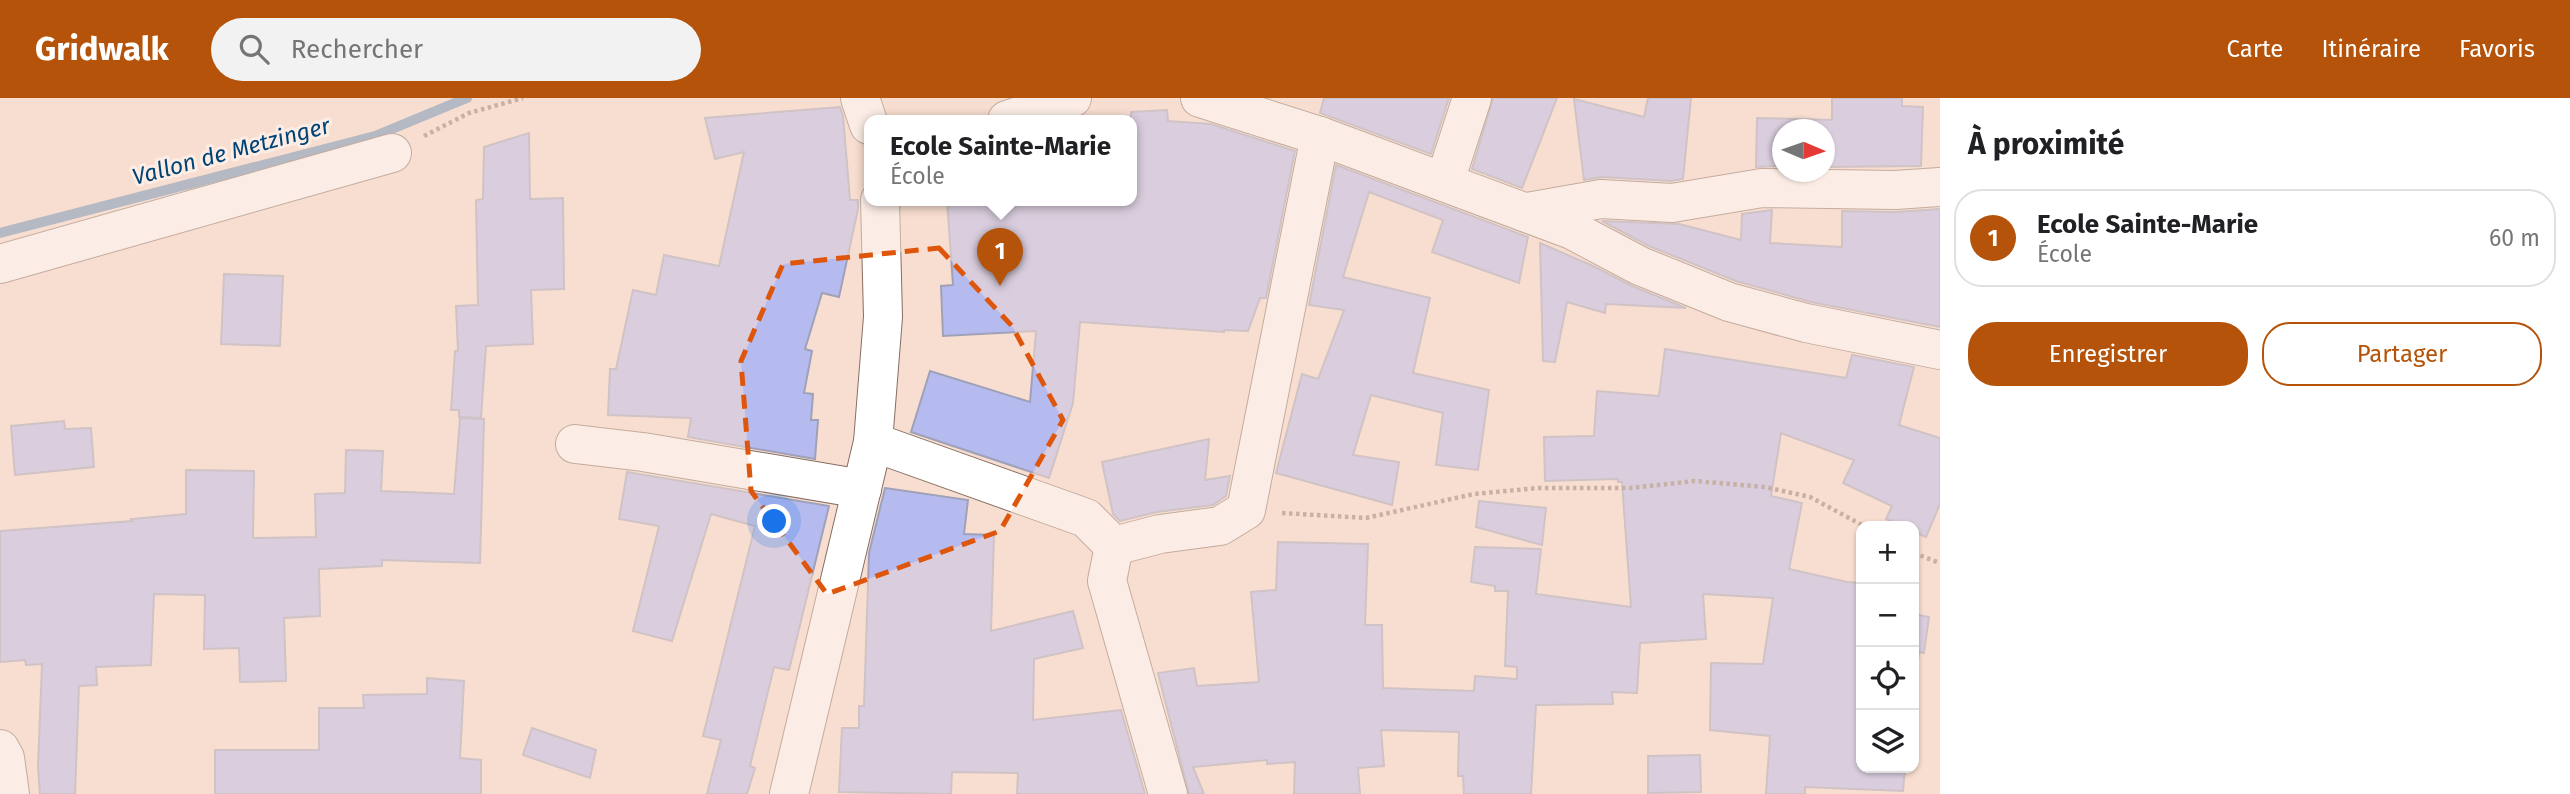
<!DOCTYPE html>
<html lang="fr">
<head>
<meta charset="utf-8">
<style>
  :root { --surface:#fff; --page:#f2f2f2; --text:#202124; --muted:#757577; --line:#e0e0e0; --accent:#b45309 }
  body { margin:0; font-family:"Fira Sans",sans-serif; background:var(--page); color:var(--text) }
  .controls { position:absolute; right:21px; bottom:21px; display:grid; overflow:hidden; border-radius:14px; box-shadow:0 2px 5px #0004 }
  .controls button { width:63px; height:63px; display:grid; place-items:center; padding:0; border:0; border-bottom:2px solid var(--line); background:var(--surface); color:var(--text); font:35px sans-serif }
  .compass { position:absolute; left:1772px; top:21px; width:63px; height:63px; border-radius:50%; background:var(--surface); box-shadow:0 2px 5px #0004; rotate:92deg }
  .you { position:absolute; left:775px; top:424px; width:24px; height:24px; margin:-18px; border:5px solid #fff; border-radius:50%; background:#1a73e8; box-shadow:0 0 0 10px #1a73e833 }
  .badge { display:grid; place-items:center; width:46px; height:46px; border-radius:50%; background:var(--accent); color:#fff; font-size:23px; font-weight:700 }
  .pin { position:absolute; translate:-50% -58px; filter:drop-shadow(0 2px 4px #0008) }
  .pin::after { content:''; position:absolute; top:37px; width:24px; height:21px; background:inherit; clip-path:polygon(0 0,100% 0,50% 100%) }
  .popup { position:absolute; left:864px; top:17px; width:273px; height:91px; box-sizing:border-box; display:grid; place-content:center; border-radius:14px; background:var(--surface); filter:drop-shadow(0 2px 5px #0005); font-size:23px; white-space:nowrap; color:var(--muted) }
  .popup b { font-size:26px; color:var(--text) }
  .popup::after { content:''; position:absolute; left:50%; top:100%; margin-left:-14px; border:14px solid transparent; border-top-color:var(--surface) }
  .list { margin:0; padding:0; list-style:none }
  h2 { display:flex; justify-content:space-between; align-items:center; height:91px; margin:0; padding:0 28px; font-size:30px }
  h2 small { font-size:23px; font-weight:400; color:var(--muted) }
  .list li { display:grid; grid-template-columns:46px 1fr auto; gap:21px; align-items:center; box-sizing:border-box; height:98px; margin:0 14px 14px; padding:0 14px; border:2px solid var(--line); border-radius:28px }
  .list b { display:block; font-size:26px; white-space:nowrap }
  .list p { margin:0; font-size:23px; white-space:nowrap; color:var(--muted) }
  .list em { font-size:23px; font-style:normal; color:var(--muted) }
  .actions { display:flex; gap:14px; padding:21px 28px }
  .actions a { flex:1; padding:16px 0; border:2px solid var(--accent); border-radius:28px; text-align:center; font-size:24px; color:var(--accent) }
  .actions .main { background:var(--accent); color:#fff }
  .icon { flex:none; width:38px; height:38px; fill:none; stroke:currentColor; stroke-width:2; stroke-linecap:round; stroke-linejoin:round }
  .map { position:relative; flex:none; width:1940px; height:696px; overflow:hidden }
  header { display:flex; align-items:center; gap:42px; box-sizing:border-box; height:98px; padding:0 35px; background:var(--accent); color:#fff }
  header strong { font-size:33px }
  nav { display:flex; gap:38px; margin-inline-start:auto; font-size:24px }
  .search { width:490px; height:63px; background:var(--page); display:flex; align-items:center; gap:18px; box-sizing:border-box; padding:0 24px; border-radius:38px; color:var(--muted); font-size:26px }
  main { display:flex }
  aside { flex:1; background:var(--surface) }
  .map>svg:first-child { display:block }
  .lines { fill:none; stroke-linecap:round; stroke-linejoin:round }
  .stream { stroke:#658db4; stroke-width:10 }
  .building { fill:#b6bbef; stroke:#9fa1b9; stroke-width:2 }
  .minor-casing { stroke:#856e62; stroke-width:40 }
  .path { stroke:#8c7a71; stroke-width:4.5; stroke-dasharray:3.5 3.5; stroke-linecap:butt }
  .minor { stroke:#fff; stroke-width:38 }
  .marked { fill:none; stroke:#de560c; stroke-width:5; stroke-dasharray:14 9; stroke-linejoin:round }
  .labels { text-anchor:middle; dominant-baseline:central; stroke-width:6; stroke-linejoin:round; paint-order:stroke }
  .water-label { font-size:23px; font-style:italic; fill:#004375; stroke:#fdede5 }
</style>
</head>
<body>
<header>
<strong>Gridwalk</strong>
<div class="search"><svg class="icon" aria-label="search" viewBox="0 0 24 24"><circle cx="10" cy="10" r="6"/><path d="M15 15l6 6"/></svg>Rechercher</div>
<nav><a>Carte</a><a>Itinéraire</a><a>Favoris</a></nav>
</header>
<main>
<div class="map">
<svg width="1940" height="696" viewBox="0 0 1940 696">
  <rect width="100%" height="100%" fill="#f8ded0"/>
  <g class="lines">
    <!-- stream -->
    <polyline class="stream" points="0,135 375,38 467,0"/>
  </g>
  <!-- building -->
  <g class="building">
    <polygon points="1324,0 1449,0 1431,56 1320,15"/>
    <polygon points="1493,0 1557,0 1522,90 1472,71"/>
    <polygon points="1648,0 1691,0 1683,81 1671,83 1602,79 1584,82 1574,1 1644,19"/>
    <polygon points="1832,0 1902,0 1902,8 1923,9 1921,68 1824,69 1824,32 1782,32 1782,68 1756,69 1757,20 1832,22"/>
    <polygon points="840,9 843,18 850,102 858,102 858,111 839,199 822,195 805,251 812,253 804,295 813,296 811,322 818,322 815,361 688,339 691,320 608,317 610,271 616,271 633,192 656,197 664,157 719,168 744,54 715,61 705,20"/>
    <polygon points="1167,12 1168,23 1211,26 1295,53 1266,200 1260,200 1248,233 1224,232 1224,234 1080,224 1073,305 1049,380 911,334 930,273 1030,304 1036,233 943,238 941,188 953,187 947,102 1131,102 1131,14"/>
    <polygon points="529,35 530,101 563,100 564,191 531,192 533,246 486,248 481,320 459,319 459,312 451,312 455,253 458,253 456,208 478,207 476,102 483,101 484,49"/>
    <polygon points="1336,67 1528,139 1519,185 1432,154 1443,122 1369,94 1343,179 1430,200 1413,275 1489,292 1478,372 1436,367 1443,315 1371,297 1353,357 1399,364 1392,407 1276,375 1302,276 1318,281 1344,212 1309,207"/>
    <polygon points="1940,111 1940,229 1811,204 1736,183 1649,148 1602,123 1679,126 1741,142 1742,116 1772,112 1770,145 1842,149 1842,113 1895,114"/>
    <polygon points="1540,145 1593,168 1632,188 1686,210 1606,206 1605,215 1567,204 1555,264 1543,263"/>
    <polygon points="224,176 283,178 280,248 221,246"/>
    <polygon points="1665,251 1846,280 1852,257 1914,269 1899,327 1940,340 1940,406 1926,439 1914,434 1914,428 1902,428 1886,421 1892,408 1843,385 1854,362 1781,335 1771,398 1802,405 1789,471 1847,484 1861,485 1861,670 1905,670 1903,693 1805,689 1805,696 1766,696 1770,638 1710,632 1711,565 1763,566 1773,500 1703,496 1706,541 1640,545 1637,595 1612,594 1613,606 1536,607 1531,696 1464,696 1463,678 1458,678 1459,634 1381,632 1384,668 1358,670 1360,696 1294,696 1295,664 1267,666 1267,662 1193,669 1204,696 1189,696 1158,575 1194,570 1197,588 1259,584 1251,494 1276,492 1278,444 1368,446 1365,527 1382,527 1383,590 1474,593 1475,578 1517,581 1517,569 1505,568 1508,493 1495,493 1495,488 1471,484 1475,449 1541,451 1536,496 1631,509 1622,384 1618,384 1618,381 1545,383 1544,339 1594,338 1597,293 1659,298"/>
    <polygon points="460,320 484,321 480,465 382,462 382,468 319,471 320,518 284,520 286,583 240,584 239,550 204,551 205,497 154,496 151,567 96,569 97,587 79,588 75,696 40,696 38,669 42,566 26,567 25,562 0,564 0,433 132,423 131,421 186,416 186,372 254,373 253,440 316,439 315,396 345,395 346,352 383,353 381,393 454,396"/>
    <polygon points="64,323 65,331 91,330 94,369 15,377 11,328"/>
    <polygon points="1209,341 1205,382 1230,378 1226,398 1213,407 1157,414 1120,423 1113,416 1102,364"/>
    <polygon points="627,374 829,408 789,572 774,569 750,668 755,670 747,696 707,696 721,642 703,638 755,428 711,416 672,543 633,533 659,428 619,421"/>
    <polygon points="885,390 968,402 964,436 994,437 991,533 1073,513 1083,550 1034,561 1033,622 1121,612 1145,696 1017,696 1018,675 952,674 951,696 839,694 842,630 859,630 859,608 864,608 869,455"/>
    <polygon points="1479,403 1546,410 1542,447 1476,429"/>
    <polygon points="1914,516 1929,519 1924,555 1919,554 1914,596"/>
    <polygon points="427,580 464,583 460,660 481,662 481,696 215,696 215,652 319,652 319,610 364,610 363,597 427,596"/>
    <polygon points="532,630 596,652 590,680 523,657"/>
    <polygon points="1700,657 1701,694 1648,695 1648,658"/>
  </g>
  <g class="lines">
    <!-- minor casing -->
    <g class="minor-casing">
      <g id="minor">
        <polyline points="860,0 869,27"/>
        <polyline points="1200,0 1320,38 1572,132 1640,168 1729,204 1806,225 1940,252"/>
        <polyline points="1007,22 1072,0"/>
        <polyline points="1445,83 1472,0"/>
        <polyline points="1527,114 1601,101 1672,105 1762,90 1895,92 1940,89"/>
        <polyline points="0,166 392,55"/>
        <polyline points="873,344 1086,420 1114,448"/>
        <polyline points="575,346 643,354 862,391"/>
        <polyline points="1114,448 1160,436 1220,428 1246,412 1320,38"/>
        <polyline points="1114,448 1107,483 1168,696"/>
        <polyline points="0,651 5,660 10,696"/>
        <polyline points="789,696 873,344 883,219 880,102"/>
      </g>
    </g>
    <!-- path -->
    <g class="path">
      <polyline points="424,38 469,15 523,0"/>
      <polyline points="1282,415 1366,420 1474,396 1538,390 1631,390 1695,383 1765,389 1810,399 1864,428"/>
      <polyline points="1914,455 1940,465"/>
    </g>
    <!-- minor -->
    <use href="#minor" class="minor"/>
  </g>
  <!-- marked area -->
  <path d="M0 0H1940V696H0ZM939,150l73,78 51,94 -63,111 -173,63 -76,-103 -10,-130 42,-97z" fill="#f8ded0" fill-opacity=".55" fill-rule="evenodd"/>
  <path class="marked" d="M939,150l73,78 51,94 -63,111 -173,63 -76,-103 -10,-130 42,-97z"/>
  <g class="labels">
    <!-- water labels -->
    <g class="water-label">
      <text transform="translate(231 53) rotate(-15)">Vallon de Metzinger</text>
    </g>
  </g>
</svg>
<div class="controls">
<button>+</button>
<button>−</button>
<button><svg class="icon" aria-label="locate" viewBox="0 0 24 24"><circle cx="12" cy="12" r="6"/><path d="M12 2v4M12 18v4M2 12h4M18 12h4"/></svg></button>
<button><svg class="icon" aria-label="layers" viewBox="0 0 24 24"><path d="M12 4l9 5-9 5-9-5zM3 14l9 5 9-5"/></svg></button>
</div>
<svg class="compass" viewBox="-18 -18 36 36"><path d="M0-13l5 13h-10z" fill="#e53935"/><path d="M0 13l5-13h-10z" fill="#757577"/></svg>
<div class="you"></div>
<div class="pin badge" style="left:1000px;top:188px">1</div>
<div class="popup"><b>Ecole Sainte-Marie</b>École</div>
</div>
<aside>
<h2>À proximité<small></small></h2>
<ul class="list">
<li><span class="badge">1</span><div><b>Ecole Sainte-Marie</b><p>École</p></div><em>60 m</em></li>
</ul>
<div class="actions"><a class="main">Enregistrer</a><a>Partager</a></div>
</aside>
</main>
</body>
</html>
